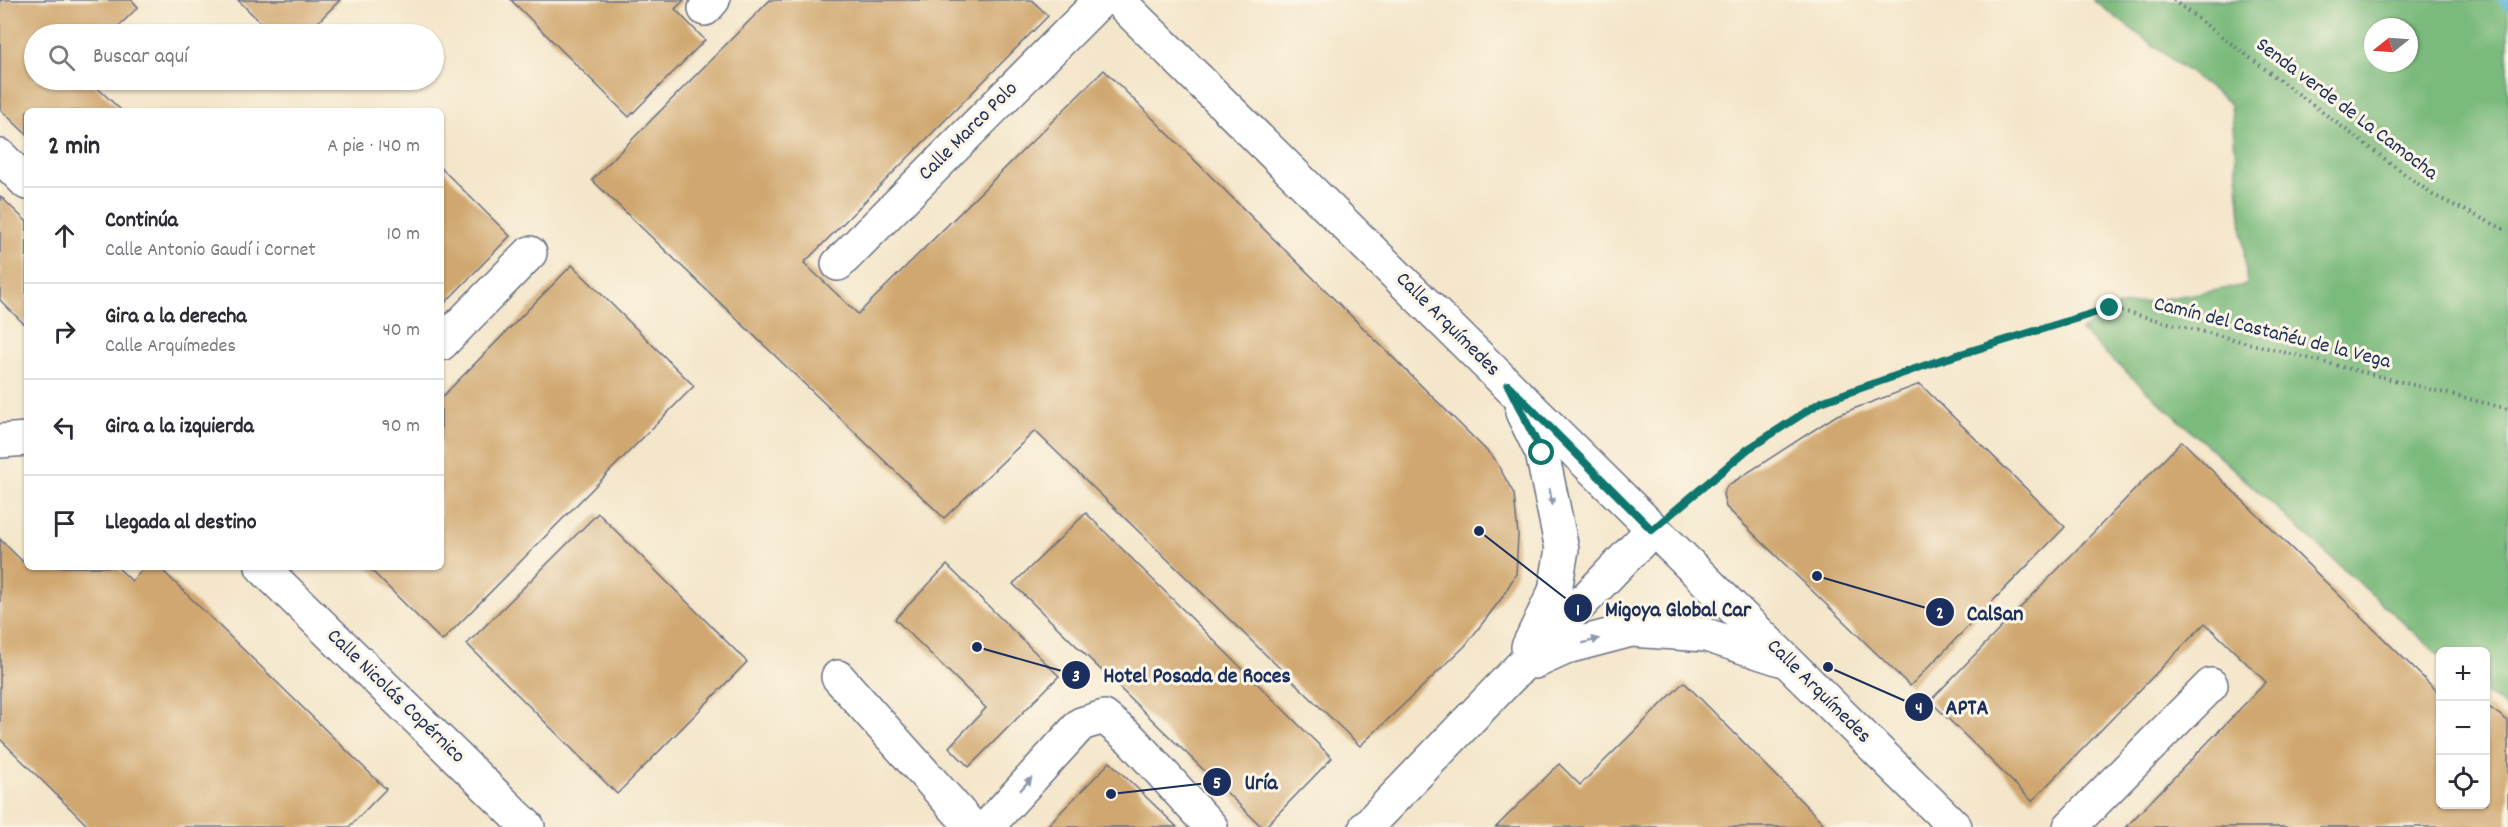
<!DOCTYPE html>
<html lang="es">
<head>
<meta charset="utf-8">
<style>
  :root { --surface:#fff; --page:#f7f7f7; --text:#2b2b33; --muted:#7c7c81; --line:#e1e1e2 }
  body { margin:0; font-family:Dekko,sans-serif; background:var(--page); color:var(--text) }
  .controls { position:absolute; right:18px; bottom:18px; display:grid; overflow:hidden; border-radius:9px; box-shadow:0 2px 4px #0004 }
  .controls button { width:54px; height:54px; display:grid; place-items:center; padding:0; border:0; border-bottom:2px solid var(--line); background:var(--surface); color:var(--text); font:30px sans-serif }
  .compass { position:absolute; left:2364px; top:18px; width:54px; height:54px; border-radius:50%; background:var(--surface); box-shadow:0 2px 4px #0004; rotate:253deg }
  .stop { position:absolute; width:18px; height:18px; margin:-14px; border:4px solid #0f766e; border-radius:50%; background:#fff }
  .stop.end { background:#0f766e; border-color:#fff; box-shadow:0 2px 6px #0008 }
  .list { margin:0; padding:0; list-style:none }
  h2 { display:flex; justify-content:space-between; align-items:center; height:78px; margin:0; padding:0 24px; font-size:26px }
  h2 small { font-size:20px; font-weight:400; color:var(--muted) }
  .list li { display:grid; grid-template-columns:39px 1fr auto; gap:18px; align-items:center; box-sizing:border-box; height:96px; padding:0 24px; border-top:2px solid var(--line) }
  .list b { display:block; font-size:22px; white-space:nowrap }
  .list p { margin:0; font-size:20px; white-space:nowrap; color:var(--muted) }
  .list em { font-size:20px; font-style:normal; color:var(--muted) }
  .icon { flex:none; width:33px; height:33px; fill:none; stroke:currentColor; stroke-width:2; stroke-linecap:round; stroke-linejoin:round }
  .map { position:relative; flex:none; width:2508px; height:827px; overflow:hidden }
  .search { position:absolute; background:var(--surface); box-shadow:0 2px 4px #0004; left:24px; top:24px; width:420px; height:66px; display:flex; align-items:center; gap:15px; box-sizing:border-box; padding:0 21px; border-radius:33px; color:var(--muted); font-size:22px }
  .panel { position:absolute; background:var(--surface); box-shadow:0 2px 4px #0004; left:24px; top:108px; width:420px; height:462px; border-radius:9px }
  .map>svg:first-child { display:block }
  .forest { fill:#7aba7b; stroke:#4a746c; stroke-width:1.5; fill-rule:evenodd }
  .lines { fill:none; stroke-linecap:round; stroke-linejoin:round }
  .stream { stroke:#58b9d6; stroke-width:12 }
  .building { fill:#d0a770 }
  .minor-casing { stroke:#676f84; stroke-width:36 }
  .path { stroke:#676f84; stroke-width:4; stroke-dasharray:1.5 4.5; stroke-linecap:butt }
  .minor { stroke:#fff; stroke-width:33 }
  .oneway { fill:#8d97ae }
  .route { stroke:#0f766e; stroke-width:8 }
  .labels { text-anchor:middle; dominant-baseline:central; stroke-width:6; stroke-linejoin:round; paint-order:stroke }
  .street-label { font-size:21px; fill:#1b2f5e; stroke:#fcf5e5 }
  .leader { fill:none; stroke:#1b2f5e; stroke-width:2 }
  .callout-dot { fill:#1b2f5e; stroke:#fcf5e5; stroke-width:2 }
  .mark-label { font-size:18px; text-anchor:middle; font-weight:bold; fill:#fff }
  .callout-label { font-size:22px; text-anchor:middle; font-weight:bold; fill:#1b2f5e; stroke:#fcf5e5; stroke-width:6; stroke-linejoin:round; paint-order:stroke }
</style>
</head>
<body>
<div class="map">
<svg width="2508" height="827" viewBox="0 0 2508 827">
  <rect width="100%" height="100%" fill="#fcf5e5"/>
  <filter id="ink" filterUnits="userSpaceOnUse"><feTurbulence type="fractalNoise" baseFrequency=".0167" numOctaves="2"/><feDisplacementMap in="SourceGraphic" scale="12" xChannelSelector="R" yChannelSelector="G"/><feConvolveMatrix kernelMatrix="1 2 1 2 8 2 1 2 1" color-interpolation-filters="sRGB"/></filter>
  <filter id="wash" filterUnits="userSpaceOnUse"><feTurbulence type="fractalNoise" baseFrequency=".008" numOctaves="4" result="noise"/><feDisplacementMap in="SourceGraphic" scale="24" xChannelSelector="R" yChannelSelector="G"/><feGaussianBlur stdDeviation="1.35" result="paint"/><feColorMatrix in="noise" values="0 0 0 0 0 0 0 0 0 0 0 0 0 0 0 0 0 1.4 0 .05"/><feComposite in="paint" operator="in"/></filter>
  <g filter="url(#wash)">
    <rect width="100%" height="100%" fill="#f4e6cb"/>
    <!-- forest -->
    <path class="forest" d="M2093,0h415v708l-22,-15v-41h-46v4l-359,-325 29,-23 137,-23 -16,-181zM2373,27h36v36h-36z"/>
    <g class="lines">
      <!-- stream -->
      <polyline class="stream" points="2504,0 2508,5"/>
    </g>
    <g id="blocks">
      <!-- building -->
      <g class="building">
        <polygon points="0,0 132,0 138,7 111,34 34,34 34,80 89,80 122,111 27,111 27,135 0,109"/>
        <polygon points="238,0 340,0 306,34 272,34"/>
        <polygon points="511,0 684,0 675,9 705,40 629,117"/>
        <polygon points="770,0 1032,0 1048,16 804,263 858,314 1104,70 1494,458 1514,494 1518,535 1516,574 1501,599 1465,646 1360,746 1035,431 944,518 592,180"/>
        <polygon points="441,168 510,236 441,307"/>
        <polygon points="0,196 27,222 26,326 0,300"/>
        <polygon points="572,265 694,386 442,641 368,567 441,567 441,398"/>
        <polygon points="1920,384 2065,527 1910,686 1726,507 1723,494 1727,486 1837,415"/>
        <polygon points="2182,441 2440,694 2440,804 2486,804 2486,705 2508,721 2508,827 2126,827 2266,682 2205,623 2032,801 1930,701"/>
        <polygon points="598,513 747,662 617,794 467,644"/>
        <polygon points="1086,513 1332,758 1265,827 1262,827 1013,584"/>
        <polygon points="0,539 24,563 27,560 27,567 117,567 132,581 145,567 159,567 386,789 349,827 89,827 0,739"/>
        <polygon points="947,565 1059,676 969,767 949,747 986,708 895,619"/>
        <polygon points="1684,682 1827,827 1496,827 1559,764 1580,785"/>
        <polygon points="1110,762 1177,827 1046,827"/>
      </g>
    </g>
  </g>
  <g filter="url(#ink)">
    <use href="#blocks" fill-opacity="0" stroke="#676f84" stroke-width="1.5"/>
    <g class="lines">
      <!-- minor casing -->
      <g class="minor-casing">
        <g id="minor">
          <polyline points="1118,0 1955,827"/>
          <polyline points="705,9 713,0"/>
          <polyline points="0,156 27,183"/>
          <polyline points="838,264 1101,0"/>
          <polyline points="441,344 530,253"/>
          <polyline points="1522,412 1542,453 1562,549 1555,591 1528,647"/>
          <polyline points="0,441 27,439"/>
          <polyline points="262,567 528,827"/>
          <polyline points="1535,662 1570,646 1631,630 1706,635 1780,659"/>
          <polyline points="838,677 972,827"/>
          <polyline points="987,827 1081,724 1104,717 1131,739 1211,827"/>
          <polyline points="1366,827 1652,530"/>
          <polyline points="2070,827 2211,685"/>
        </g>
      </g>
      <!-- path -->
      <g class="path">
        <polyline points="2173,0 2433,195 2508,231"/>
        <polyline points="1679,506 1748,449 1821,402 1935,362 2110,308 2508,409"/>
      </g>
      <!-- minor -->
      <use href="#minor" class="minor"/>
    </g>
    <!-- one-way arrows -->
    <defs><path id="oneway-solid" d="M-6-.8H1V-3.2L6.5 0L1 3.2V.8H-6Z" transform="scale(1.5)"/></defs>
    <g class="oneway">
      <use href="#oneway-solid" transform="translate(1551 497) rotate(79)"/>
      <use href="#oneway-solid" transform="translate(1591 641) rotate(-15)"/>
      <use href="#oneway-solid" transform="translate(1026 784) rotate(-48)"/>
    </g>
  </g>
  <g class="lines" filter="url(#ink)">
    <!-- route -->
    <polyline class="route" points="1542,453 1508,385 1652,530 1748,449 1821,402 1935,362 2110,308"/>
  </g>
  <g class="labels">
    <!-- street labels -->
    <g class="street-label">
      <text transform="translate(2346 110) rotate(37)">Senda verde de La Camocha</text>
      <text transform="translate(969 132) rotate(-45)">Calle Marco Polo</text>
      <text transform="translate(1447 325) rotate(45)">Calle Arquímedes</text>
      <text transform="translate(2272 334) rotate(14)">Camín del Castañéu de la Vega</text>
      <text transform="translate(1818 692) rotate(45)">Calle Arquímedes</text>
      <text transform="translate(395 697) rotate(44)">Calle Nicolás Copérnico</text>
    </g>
  </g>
  <!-- callouts -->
  <path class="leader" d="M1479 531L1578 608M1817 576L1940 612M977 647L1076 675M1828 667L1919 707M1111 794L1217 782"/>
  <g class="callout-dot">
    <circle cx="1479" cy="531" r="6"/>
    <circle cx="1817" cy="576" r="6"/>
    <circle cx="977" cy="647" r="6"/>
    <circle cx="1828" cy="667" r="6"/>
    <circle cx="1111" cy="794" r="6"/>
    <circle cx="1578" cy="608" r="15"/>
    <circle cx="1940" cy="612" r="15"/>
    <circle cx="1076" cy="675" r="15"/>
    <circle cx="1919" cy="707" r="15"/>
    <circle cx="1217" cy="782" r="15"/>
  </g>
  <g class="mark-label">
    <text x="1578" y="615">1</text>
    <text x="1940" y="618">2</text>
    <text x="1076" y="681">3</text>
    <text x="1919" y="713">4</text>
    <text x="1217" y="788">5</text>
  </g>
  <g class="callout-label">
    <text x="1678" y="616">Migoya Global Car</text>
    <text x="1995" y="620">CalSan</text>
    <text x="1197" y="682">Hotel Posada de Roces</text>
    <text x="1967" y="714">APTA</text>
    <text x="1261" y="789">Uría</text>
  </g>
</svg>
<div class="controls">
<button>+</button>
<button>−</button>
<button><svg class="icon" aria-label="locate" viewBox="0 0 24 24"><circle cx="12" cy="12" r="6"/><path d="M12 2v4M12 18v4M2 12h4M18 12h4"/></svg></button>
</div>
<svg class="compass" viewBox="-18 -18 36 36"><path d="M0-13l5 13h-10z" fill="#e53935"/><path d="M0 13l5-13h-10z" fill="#7c7c81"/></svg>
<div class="stop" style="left:1542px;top:453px"></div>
<div class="stop end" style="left:2110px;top:308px"></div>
<div class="search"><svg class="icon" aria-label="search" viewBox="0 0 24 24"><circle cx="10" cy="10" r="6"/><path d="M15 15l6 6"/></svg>Buscar aquí</div>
<section class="panel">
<h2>2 min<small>A pie · 140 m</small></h2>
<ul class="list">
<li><svg class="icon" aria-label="ahead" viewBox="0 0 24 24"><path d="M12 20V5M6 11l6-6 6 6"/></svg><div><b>Continúa</b><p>Calle Antonio Gaudí i Cornet</p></div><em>10 m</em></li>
<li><svg class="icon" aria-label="right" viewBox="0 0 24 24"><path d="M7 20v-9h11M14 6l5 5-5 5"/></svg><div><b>Gira a la derecha</b><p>Calle Arquímedes</p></div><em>40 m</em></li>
<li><svg class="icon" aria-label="left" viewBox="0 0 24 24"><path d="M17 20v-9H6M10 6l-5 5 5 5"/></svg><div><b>Gira a la izquierda</b></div><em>90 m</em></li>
<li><svg class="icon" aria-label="arrive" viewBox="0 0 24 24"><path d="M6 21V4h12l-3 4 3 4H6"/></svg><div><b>Llegada al destino</b></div></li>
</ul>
</section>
</div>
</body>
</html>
